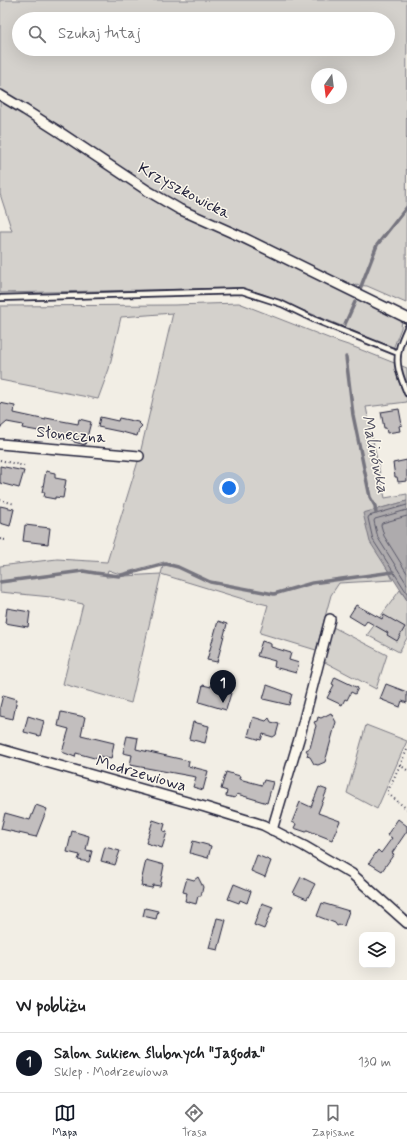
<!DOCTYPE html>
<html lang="pl">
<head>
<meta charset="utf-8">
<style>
  :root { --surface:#fff; --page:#f2f2f2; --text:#202124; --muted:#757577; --line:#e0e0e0; --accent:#111827 }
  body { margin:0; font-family:Mynerve,sans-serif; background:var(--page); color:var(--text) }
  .controls { position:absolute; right:12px; bottom:12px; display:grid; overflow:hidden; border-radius:8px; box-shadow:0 4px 16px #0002 }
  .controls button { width:36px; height:36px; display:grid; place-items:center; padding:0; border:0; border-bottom:1px solid var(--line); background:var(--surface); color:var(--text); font:20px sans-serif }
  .compass { position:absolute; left:311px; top:68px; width:36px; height:36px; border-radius:50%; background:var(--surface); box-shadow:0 4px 16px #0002; rotate:194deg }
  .you { position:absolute; left:229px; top:488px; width:14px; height:14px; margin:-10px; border:3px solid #fff; border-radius:50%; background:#1a73e8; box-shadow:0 0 0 6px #1a73e833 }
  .badge { display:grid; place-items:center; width:26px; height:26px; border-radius:50%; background:var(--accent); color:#fff; font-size:13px; font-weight:700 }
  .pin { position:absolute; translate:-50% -33px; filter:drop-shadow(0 1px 2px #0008) }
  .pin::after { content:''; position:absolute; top:21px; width:14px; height:12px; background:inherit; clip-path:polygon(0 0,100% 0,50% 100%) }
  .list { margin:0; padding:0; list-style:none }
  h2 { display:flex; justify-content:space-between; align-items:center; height:52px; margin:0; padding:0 16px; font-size:17px }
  h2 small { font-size:13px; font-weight:400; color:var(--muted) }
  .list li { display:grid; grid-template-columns:26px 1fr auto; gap:12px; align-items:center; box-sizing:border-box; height:60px; padding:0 16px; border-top:1px solid var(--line) }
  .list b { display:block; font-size:15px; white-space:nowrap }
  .list p { margin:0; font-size:13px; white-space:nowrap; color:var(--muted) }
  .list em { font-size:13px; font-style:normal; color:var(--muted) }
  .icon { flex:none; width:22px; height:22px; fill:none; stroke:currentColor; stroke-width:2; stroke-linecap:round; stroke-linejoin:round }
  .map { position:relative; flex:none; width:407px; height:980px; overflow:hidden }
  .search { position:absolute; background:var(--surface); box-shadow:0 4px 16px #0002; left:12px; right:12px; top:12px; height:44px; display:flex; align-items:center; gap:10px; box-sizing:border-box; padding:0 14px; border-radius:22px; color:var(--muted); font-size:15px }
  .sheet { height:112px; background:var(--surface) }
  nav { display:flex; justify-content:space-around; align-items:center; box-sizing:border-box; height:56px; border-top:1px solid var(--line); background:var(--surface); font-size:11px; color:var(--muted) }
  nav a { display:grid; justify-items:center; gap:2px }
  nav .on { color:var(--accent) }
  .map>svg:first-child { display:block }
  .green { fill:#d4d1cc; stroke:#7b7a84; fill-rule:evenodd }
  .water { fill:#aeabad; stroke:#76747f }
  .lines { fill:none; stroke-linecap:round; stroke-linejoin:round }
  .shore { stroke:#5a5969; stroke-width:1 }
  .stream { stroke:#76747f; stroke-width:3.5 }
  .building { fill:#c2bebe; stroke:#22223b }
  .service-casing { stroke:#22223b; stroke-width:8 }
  .minor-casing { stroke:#22223b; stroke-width:12 }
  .path { stroke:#22223b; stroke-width:2; stroke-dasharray:1 3; stroke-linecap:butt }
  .service { stroke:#fbf7ec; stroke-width:4.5 }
  .minor { stroke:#fbf7ec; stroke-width:9 }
  .labels { text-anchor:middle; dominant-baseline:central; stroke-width:3; stroke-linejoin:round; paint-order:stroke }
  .street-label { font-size:16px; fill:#22223b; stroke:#fbf7ec }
  .water-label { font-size:17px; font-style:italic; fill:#535263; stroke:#fbf7ec }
</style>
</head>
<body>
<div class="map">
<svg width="407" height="980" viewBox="0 0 407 980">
  <rect width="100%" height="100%" fill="#f2eee5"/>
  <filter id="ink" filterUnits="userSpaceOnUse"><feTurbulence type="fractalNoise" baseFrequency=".025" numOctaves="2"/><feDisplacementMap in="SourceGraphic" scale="8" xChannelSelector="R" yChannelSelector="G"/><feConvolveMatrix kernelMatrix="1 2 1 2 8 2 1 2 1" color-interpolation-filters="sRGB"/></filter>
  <g filter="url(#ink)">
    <!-- green -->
    <g class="green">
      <path d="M0,0h407l-1,303 -39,-17 -14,-1 -158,-72 -36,-20 -93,-63 -66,-40zM19,19h369v30h-369zM317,74h24v24h-24z"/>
      <polygon points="0,100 24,114 111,169 149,197 251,245 402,320 401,328 393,349 349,329 263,294 241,288 0,293 0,231 12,231 0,194"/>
      <path d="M239,303l97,38 18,6 53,21v34l-41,5 19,91 22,-4v7l-36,10 14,54 8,15 -54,3 -8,12 -15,55 -56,-17 8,-28 -25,-6 -82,-25 -30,129 -68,-19 20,-80 -32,-7 -51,-5v-26l57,-7 50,3 32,-104 34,-145 -52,4 -12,52 -11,30 -98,-19v-74l174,-1zM164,562l-3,12 -55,3 2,-7 12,4z"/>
      <polygon points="400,590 407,600 407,638 399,652 367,635"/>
      <polygon points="333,627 387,655 376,689 323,661"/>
      <polygon points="366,725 407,741 377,809 347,793"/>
    </g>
    <!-- water -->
    <polygon class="water" points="407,501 407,600 370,542 363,513"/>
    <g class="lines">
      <!-- shore -->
      <g class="shore">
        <polyline points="407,505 369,516 368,518 373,540 407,593"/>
        <polyline points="407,510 375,519 374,521 378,538 407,584"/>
        <polyline points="407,516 382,523 381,525 384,536 407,573"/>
      </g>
      <!-- stream -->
      <g class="stream">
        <polyline points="360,289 377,245 407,207"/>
        <polyline points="345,324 355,302"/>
        <polyline points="346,357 353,415 370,497 375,506 376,513"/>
        <polyline points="0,582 83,571 95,573 119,576 166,564 178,567 210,582 274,594 312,583 393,572"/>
      </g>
    </g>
    <!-- building -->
    <g class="building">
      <polygon points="0,403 15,406 14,413 46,420 46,418 78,424 79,419 91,422 85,445 74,442 74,440 55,437 55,434 22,428 23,425 7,422 0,428"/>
      <polygon points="399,409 402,425 399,426 400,431 387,433 386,428 384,428 381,412"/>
      <polygon points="100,417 118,421 119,418 138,422 142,426 139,429 137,436 122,432 98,427"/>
      <polygon points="407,460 407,481 398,482 397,477 395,477 393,463"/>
      <polygon points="0,466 24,471 19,488 0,483"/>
      <polygon points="46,471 55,473 55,478 66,480 63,498 55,497 55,499 44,497 45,492 42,492"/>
      <polygon points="0,506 14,509 10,526 0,523"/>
      <polygon points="25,525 50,528 48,544 23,541"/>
      <polygon points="356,605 382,619 384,615 405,627 397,641 387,635 388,633 367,621 364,625 349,616"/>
      <polygon points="7,608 30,612 28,627 5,623"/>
      <polygon points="218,621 227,624 217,662 207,660"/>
      <polygon points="262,641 271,644 271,647 291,653 289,660 299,663 296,673 274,667 275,661 257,656"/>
      <polygon points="335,677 358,688 355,694 351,692 347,700 345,699 342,705 327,698 334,685 332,684"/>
      <polygon points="386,684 407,692 407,703 402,701 400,707 380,699"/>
      <polygon points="203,685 211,687 211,685 223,689 223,691 231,693 226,710 199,702"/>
      <polygon points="267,685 292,694 289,705 263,699"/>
      <polygon points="3,695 17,699 13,719 0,716 0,707"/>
      <polygon points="61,712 85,717 81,735 114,743 111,759 99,756 98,759 76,753 75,757 62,752 69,729 58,726"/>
      <polygon points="331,713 336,722 325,762 318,765 314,764 310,757 307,756 308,753 306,750 310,748 315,729 316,726 314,722 317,721 318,717 321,718"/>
      <polygon points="28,716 44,721 40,736 24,732"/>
      <polygon points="253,717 266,721 269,718 271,722 279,724 276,735 273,737 263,734 261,740 248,736"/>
      <polygon points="193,722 209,726 205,743 189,739"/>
      <polygon points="127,736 138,738 136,749 189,761 188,766 208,771 203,790 193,787 196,777 130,765 132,755 123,753"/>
      <polygon points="226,772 240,776 239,779 262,785 264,780 273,782 267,803 237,794 235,798 226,796 227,791 221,789"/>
      <polygon points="319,787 327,790 318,813 340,821 332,840 307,830 306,832 294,828 296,824 292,822 300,802 311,807"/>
      <polygon points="36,805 47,809 36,837 1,829 5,813 30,820"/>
      <polygon points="398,819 407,826 407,831 392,853 394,854 382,871 369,863 378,850 381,853 392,838 387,835"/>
      <polygon points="153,820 165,824 163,831 167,832 162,848 146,843"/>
      <polygon points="72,831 89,836 86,850 92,851 89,862 78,860 80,855 67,852"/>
      <polygon points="193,841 211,846 208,858 190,853"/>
      <polygon points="105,847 120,851 115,865 101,861"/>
      <polygon points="257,855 271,861 265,877 251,871"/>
      <polygon points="146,860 164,865 160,886 153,885 152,888 141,886 142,882 141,882"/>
      <polygon points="198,877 203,887 201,896 198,896 196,904 185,901 187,893 183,892 187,878 194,880"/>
      <polygon points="301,877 315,884 307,899 293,893"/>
      <polygon points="234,884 251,891 247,903 240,900 239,903 228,899"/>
      <polygon points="262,903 273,907 264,929 254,925"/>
      <polygon points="322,903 349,911 344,926 339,925 337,926 335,923 317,916"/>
      <polygon points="145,908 158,911 156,919 143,916"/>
      <polygon points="217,918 226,920 218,950 209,948"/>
    </g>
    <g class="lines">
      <!-- service casing -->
      <g class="service-casing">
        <g id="service">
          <polyline points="0,298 242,291 282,304 313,319 398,353"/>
          <path d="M407,328c-5,11 -11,24 -9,37 1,10 6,20 9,28"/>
        </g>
      </g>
      <!-- minor casing -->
      <g class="minor-casing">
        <g id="minor">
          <polyline points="0,95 25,110 61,133 148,191 179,209 244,238 407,318"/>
          <polyline points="0,444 139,456"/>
          <polyline points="0,749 205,807 263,825 304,846 352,874 407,923"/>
          <polyline points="272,830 299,739 330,619"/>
        </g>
      </g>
      <!-- path -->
      <g class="path">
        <polyline points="0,460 24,466"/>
        <polyline points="0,500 15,504"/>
        <polyline points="0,539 5,540"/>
        <polyline points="407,750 400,765 407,770"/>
        <polyline points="400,765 387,793 407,809"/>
      </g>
      <!-- service -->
      <use href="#service" class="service"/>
      <!-- minor -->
      <use href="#minor" class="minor"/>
    </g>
  </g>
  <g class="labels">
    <!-- street labels -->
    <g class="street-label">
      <text transform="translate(184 191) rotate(28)">Krzyszkowicka</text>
      <text transform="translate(71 435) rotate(5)">Słoneczna</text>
      <text transform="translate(141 774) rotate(16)">Modrzewiowa</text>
    </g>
    <!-- water labels -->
    <g class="water-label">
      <text transform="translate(375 454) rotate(78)">Malinówka</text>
    </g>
  </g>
</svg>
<div class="controls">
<button><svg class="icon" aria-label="layers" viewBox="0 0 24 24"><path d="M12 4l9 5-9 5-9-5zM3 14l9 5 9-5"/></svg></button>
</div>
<svg class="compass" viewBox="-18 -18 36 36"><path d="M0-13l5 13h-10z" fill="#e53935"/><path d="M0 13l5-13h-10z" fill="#757577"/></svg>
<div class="you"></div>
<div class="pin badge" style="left:223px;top:703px">1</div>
<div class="search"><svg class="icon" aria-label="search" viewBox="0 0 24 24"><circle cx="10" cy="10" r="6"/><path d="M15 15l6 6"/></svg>Szukaj tutaj</div>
</div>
<section class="sheet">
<h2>W pobliżu<small></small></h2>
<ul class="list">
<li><span class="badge">1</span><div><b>Salon sukien ślubnych &quot;Jagoda&quot;</b><p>Sklep · Modrzewiowa</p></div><em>130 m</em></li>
</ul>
</section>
<nav>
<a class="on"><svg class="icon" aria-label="map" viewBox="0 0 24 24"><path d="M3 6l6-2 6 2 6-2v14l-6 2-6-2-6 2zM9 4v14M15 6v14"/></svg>Mapa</a>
<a><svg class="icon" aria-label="directions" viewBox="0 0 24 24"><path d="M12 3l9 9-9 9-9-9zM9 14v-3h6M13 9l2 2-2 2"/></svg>Trasa</a>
<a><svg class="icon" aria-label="saved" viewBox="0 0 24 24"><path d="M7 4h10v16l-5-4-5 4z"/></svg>Zapisane</a>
</nav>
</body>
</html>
